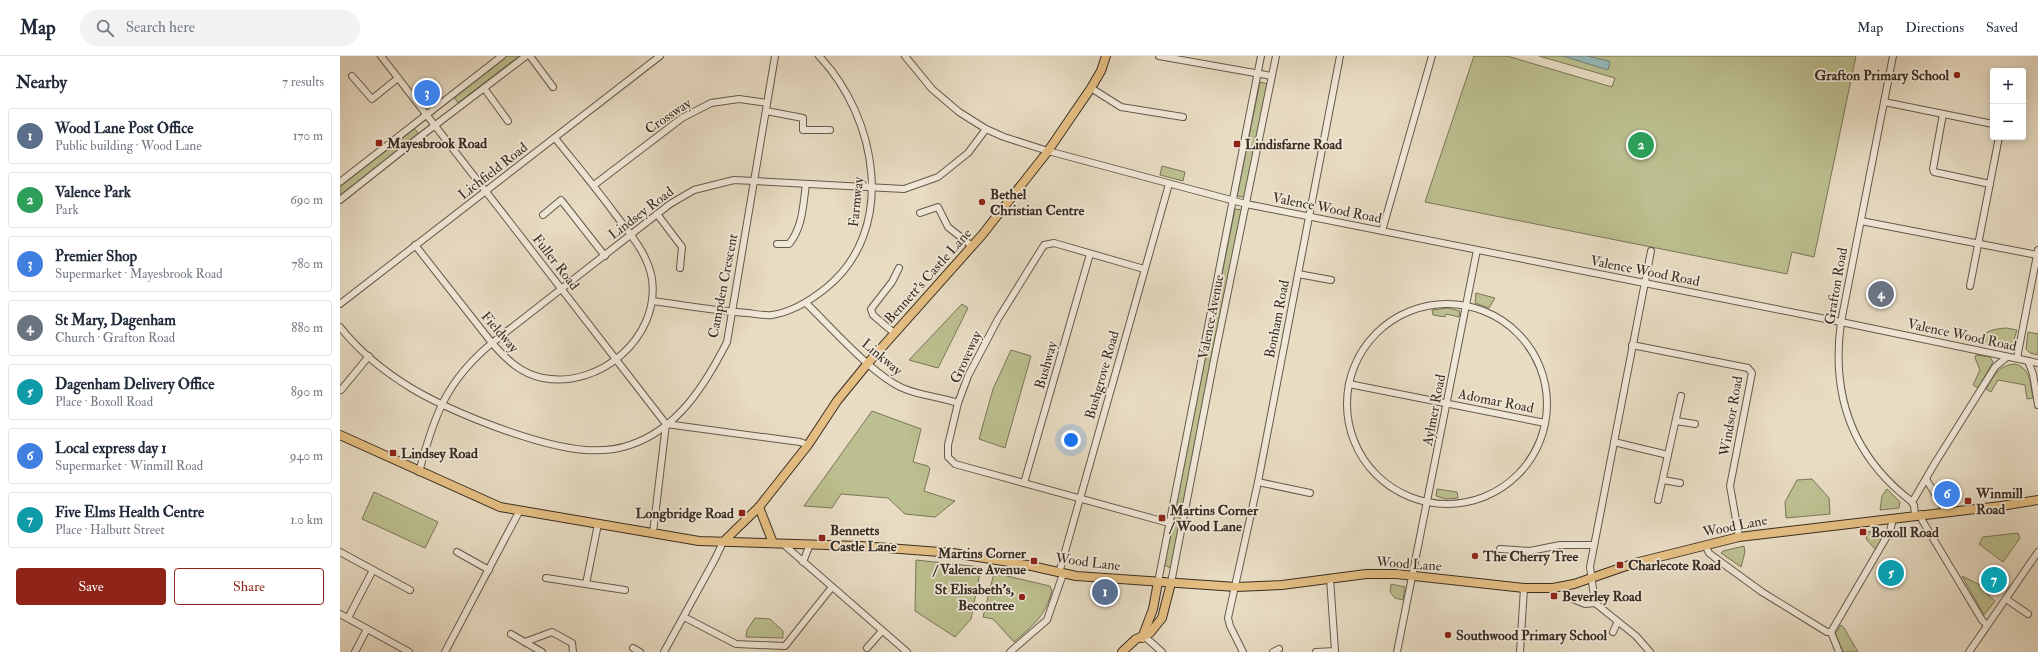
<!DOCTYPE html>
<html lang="en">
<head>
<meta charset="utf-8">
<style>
  :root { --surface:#fff; --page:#f2f2f3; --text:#1f2937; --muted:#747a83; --line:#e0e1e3; --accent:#8f2418 }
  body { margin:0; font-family:"IM FELL Double Pica",serif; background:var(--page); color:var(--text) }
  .controls { position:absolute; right:12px; top:12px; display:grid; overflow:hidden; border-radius:4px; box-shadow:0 2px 10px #0003 }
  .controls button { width:36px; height:36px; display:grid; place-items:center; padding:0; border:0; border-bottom:1px solid var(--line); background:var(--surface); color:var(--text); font:20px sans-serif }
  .you { position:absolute; left:731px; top:384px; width:14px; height:14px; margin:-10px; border:3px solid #fff; border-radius:50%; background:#1a73e8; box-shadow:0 0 0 6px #1a73e833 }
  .badge { display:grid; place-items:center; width:26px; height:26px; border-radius:50%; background:var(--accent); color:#fff; font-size:13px; font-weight:700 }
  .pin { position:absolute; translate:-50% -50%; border:2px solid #fff; box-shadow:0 1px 4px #0006 }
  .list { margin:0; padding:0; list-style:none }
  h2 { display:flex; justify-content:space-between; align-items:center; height:52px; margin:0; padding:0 16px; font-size:17px }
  h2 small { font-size:13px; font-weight:400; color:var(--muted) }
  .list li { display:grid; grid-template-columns:26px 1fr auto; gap:12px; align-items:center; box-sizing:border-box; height:56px; margin:0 8px 8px; padding:0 8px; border:1px solid var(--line); border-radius:4px }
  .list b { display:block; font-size:15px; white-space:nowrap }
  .list p { margin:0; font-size:13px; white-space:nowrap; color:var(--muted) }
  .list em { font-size:13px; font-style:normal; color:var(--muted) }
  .actions { display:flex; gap:8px; padding:12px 16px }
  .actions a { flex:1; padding:9px 0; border:1px solid var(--accent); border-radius:4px; text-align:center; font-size:14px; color:var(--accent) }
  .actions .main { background:var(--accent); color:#fff }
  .icon { flex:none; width:22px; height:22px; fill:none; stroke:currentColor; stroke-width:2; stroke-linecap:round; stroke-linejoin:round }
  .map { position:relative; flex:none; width:1698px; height:596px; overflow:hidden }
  header { display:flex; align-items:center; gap:24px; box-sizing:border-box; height:56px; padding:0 20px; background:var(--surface); border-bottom:1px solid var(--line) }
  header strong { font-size:19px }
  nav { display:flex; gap:22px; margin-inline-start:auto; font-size:14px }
  .search { width:280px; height:36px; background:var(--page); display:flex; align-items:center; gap:10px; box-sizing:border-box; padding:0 14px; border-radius:22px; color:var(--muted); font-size:15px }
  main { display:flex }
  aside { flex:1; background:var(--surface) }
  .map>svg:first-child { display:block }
  .green { fill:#bcbf8f; stroke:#7a7659 }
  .water { fill:#98baba; stroke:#72827e }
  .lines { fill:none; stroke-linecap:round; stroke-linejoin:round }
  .minor-casing { stroke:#65594b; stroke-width:8 }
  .major-casing { stroke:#392d23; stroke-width:10 }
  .minor { stroke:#f0e8d8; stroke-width:6 }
  .major { stroke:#e4be82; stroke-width:8 }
  .poi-dot { fill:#8f2418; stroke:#f0e8d8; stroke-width:1.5 }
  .labels { text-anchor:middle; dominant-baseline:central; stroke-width:3.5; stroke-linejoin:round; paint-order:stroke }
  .poi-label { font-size:14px; font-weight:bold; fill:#392d23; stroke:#f0e8d8; text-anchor:start }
  .street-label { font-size:14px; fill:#392d23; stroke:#f0e8d8 }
</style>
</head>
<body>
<header>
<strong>Map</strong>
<div class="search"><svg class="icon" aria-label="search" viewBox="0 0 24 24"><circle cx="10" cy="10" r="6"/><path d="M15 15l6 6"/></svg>Search here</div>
<nav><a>Map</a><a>Directions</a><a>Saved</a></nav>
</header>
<main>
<aside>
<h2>Nearby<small>7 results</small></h2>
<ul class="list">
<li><span class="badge" style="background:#5c6f8a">1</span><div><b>Wood Lane Post Office</b><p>Public building · Wood Lane</p></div><em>170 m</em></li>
<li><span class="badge" style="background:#2e9e5b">2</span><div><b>Valence Park</b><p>Park</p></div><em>690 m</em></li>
<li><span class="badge" style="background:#3f7fe0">3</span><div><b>Premier Shop</b><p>Supermarket · Mayesbrook Road</p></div><em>780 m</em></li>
<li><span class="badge" style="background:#6b7280">4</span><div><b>St Mary, Dagenham</b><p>Church · Grafton Road</p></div><em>880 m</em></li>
<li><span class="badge" style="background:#0f9aa8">5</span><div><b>Dagenham Delivery Office</b><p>Place · Boxoll Road</p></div><em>890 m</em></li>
<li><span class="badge" style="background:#3f7fe0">6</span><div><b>Local express day 1</b><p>Supermarket · Winmill Road</p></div><em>940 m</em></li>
<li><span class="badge" style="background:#0f9aa8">7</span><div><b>Five Elms Health Centre</b><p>Place · Halbutt Street</p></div><em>1.0 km</em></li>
</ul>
<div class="actions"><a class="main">Save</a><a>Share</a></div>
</aside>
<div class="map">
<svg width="1698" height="596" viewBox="0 0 1698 596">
  <rect width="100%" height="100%" fill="#e8dcc3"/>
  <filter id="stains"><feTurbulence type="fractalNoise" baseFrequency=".005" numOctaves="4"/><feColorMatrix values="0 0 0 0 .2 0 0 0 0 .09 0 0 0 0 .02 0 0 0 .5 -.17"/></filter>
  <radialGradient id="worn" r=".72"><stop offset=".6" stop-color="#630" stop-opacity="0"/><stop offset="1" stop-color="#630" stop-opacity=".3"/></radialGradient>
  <!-- green -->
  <g class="green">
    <polygon points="166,0 179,0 118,47 114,41"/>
    <polygon points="1134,0 1167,0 1272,31 1275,22 1199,0 1516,0 1474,201 1452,196 1447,218 1085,146"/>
    <polygon points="920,26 928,28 905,141 897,140"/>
    <polygon points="74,72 79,78 0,139 0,129"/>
    <polygon points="822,110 845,116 843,125 820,119"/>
    <polygon points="895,153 903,154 831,512 824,509"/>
    <polygon points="1136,237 1155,242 1149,252 1135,247"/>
    <polygon points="622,248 628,252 598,312 569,304"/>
    <polygon points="1108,252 1120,255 1119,261 1106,258 1105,261 1093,259 1092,254"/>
    <path d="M1666,272l11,2 -5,16 -6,3 -26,-6c2,-13 16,-14 26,-15z"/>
    <polygon points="1688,276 1698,278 1698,299 1690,297 1686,293"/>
    <polygon points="671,294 691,300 665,392 639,383 653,333"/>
    <polygon points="1636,299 1650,301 1653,306 1638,332 1633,329 1640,314 1635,302"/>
    <path d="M1675,308c16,4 15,20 18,34l-6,1 -2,-14 -27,-5 -7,12 -5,-3c8,-13 12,-24 29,-25z"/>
    <polygon points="532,355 581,373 573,406 588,410 590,413 584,435 615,445 595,461 565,458 548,442 501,438 492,452 464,450"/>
    <polygon points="1472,423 1489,442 1490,458 1446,462 1445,446 1457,424"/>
    <polygon points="1097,433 1117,436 1118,442 1106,443 1096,440"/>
    <polygon points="1547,433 1560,446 1559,452 1540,454 1542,440"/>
    <polygon points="34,436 98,466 85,492 22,463"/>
    <polygon points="1546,475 1546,477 1536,494 1527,484 1525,476"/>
    <polygon points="1678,477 1680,482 1663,506 1639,488 1643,481"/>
    <polygon points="1404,490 1405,496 1401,511 1381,497 1383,495"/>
    <polygon points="576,504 641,511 631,563 615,581 575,555"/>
    <path d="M654,517l56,13 2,5c-7,26 -19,34 -38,51l-21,-23 -10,-2z"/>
    <polygon points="1622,520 1642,530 1648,539 1655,545 1644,559"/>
    <polygon points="1051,528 1065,531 1063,544 1055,542 1050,536"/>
    <polygon points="415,562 430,563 443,575 443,582 406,581 407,574"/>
    <polygon points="1501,569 1504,572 1518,596 1503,596 1495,578"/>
  </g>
  <!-- water -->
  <polygon class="water" points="1223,0 1247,0 1269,5 1270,7 1268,14"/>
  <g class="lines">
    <!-- minor casing -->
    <g class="minor-casing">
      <g id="minor">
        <polyline points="41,0 326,368"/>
        <polyline points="190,0 213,31"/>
        <polyline points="565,0 592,33 619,56 646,73 664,81 708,95 906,148 1501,266 1698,307"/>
        <polyline points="819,0 932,20"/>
        <path d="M1553,0l-52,266c-10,72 10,133 70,179"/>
        <polyline points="12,20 32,43 58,22"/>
        <polyline points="144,32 168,65"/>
        <polyline points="751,32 781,51 843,61"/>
        <polyline points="1544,46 1653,68"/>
        <polyline points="426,55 463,62 463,74 490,74"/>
        <polyline points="1603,58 1593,113 1594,116 1650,128"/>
        <polyline points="0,126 162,0"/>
        <polyline points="254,129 342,62 371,47 399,43 427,47"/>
        <polyline points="0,144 77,83 186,0"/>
        <polyline points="580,157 598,151 608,171 632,190"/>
        <polyline points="317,158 342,191 340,212"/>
        <polyline points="203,159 221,144 265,200"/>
        <polyline points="1521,165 1697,199"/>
        <polyline points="1042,175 1092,0"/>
        <path d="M437,188h12c14,-17 14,-39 17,-60"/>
        <path d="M75,189l77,98c14,16 29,31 51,35 56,11 117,-40 109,-99 -4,-25 -22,-45 -37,-65 -19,-26 -40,-51 -60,-76"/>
        <polyline points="804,213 714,187 704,189 658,263 628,320 618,347 608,389 608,401 615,408 829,467"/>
        <polyline points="958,218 991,224"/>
        <polyline points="1630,230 1659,81"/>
        <path d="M312,245c32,4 64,10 96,12 8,1 17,3 24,2 20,-3 39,-15 54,-27 72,-58 51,-171 -7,-232"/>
        <path d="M466,247c25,24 68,74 99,86 17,7 36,8 53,14"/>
        <polyline points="0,248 320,0"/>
        <circle cx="1107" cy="348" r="100"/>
        <path d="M0,271c19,24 45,45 71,61 42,25 126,58 174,62 15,1 31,0 45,-5 48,-16 75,-60 97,-103l48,-286"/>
        <polyline points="554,277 533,259 531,253 552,226 559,212"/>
        <polyline points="1292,289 1408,312 1412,317 1390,430 1399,481"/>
        <polyline points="1677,302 1698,194"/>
        <polyline points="1688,305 1693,318 1698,349"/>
        <polyline points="1009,328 1205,367"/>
        <polyline points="1,334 29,300"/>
        <polyline points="1336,365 1355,368"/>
        <polyline points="326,368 460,386 468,389"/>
        <polyline points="1274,386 1328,399"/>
        <path d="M79,416c15,-56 27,-91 73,-129l178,-139 24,-14 40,-10 170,9 34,-12 30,-24 18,-24"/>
        <polyline points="1586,423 1606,456"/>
        <polyline points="1323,424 1340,427"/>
        <polyline points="918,426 970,437"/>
        <polyline points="684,427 750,198"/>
        <polyline points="1318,444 1341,340"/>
        <polyline points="1581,458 1582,464 1642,564 1647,569"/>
        <polyline points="1575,459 1574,449 1571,445 1574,443 1595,407 1655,311 1667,301"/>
        <polyline points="313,477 326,368"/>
        <polyline points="442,487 567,596"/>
        <polyline points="1365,489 1369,497 1374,501 1422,536 1487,576 1491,576"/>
        <polyline points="1160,493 1190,495 1220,489 1253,489"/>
        <polyline points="0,496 70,534"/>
        <polyline points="117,496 149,514"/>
        <polyline points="463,506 470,488"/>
        <polyline points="719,517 829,128"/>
        <polyline points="206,522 285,534"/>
        <polyline points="818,526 921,0"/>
        <polyline points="831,527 874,304 936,0"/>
        <polyline points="246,528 258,468"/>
        <polyline points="1226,540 1245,548 1255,547"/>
        <polyline points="1666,543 1688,558"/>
        <polyline points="0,558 69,596"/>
        <polyline points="344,561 396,588 445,590 492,531"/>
        <polyline points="8,562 33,514"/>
        <polyline points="1273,576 1277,567"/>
        <polyline points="1491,576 1550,475 1552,467 1551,462"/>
        <polyline points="1491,576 1499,596"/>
        <polyline points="171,578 202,596"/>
        <polyline points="804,580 822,596"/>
        <polyline points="185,586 212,576 232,587 233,596"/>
        <polyline points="293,592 300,596"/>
        <polyline points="527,592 542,575"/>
        <polyline points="15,596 27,573"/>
        <polyline points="105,596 180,454"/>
        <polyline points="324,596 375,503 383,486"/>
        <polyline points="670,596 707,564 723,518"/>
        <polyline points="903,596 890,570 888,562 918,426 1000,0"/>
        <polyline points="933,596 939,593"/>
        <polyline points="976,596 995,595 990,522"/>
        <polyline points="1057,596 1137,194"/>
        <polyline points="1180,596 1184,532"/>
        <polyline points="1310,596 1296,580 1255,547 1250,511 1311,195"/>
        <polyline points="1629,596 1698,496"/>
      </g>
    </g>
    <!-- major casing -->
    <g class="major-casing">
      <g id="major">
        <polyline points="0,379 160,451 359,485 521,490 613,497 687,509 736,520 896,531 942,529 1026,518 1056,518 1184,532 1213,532 1234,528 1295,507 1399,481 1661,450 1698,444"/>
        <polyline points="419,451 433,487"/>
        <polyline points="383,486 419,451 468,389 497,345 528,307 642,179 708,95 751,32 761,15 766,0"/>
        <polyline points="802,582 813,553 818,526"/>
        <polyline points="782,596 796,583 810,577 822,562 831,527"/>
      </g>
    </g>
    <!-- minor -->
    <use href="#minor" class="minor"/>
    <!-- major -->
    <use href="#major" class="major"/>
  </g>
  <!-- markers -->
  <g class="poi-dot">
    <circle cx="1617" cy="19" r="4"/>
    <rect x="35" y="83" width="8" height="8" rx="2"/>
    <rect x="893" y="84" width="8" height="8" rx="2"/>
    <circle cx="642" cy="146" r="4"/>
    <rect x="49" y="393" width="8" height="8" rx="2"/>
    <rect x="1624" y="441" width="8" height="8" rx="2"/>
    <rect x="398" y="453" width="8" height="8" rx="2"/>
    <rect x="818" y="458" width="8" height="8" rx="2"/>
    <rect x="1519" y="472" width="8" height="8" rx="2"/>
    <rect x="478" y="478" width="8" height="8" rx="2"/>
    <circle cx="1135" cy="500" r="4"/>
    <rect x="690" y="501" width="8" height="8" rx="2"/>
    <rect x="1276" y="505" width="8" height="8" rx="2"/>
    <rect x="1210" y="536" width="8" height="8" rx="2"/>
    <circle cx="682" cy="541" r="4"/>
    <circle cx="1108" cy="579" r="4"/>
  </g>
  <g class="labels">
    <!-- poi labels -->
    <g class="poi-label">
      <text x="1609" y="19" text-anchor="end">Grafton Primary School</text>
      <text x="47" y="87">Mayesbrook Road</text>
      <text x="905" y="88">Lindisfarne Road</text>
      <text x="650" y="138">Bethel<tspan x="650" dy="16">Christian Centre</tspan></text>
      <text x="61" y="397">Lindsey Road</text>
      <text x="1636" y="437">Winmill<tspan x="1636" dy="16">Road</tspan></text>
      <text x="830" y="454">Martins Corner<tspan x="830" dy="16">/ Wood Lane</tspan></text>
      <text x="394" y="457" text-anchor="end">Longbridge Road</text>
      <text x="490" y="474">Bennetts<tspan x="490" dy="16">Castle Lane</tspan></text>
      <text x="1531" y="476">Boxoll Road</text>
      <text x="686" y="497" text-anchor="end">Martins Corner<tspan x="686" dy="16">/ Valence Avenue</tspan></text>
      <text x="1143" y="500">The Cherry Tree</text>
      <text x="1288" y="509">Charlecote Road</text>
      <text x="674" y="533" text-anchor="end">St Elisabeth's,<tspan x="674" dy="16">Becontree</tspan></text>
      <text x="1222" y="540">Beverley Road</text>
      <text x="1116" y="579">Southwood Primary School</text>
    </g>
    <!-- street labels -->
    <g class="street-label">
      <text transform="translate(328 60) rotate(-34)">Crossway</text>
      <text transform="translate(153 115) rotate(-38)">Lichfield Road</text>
      <text transform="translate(516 146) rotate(-84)">Farmway</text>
      <text transform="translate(987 152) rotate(11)">Valence Wood Road</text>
      <text transform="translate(301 157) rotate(-37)">Lindsey Road</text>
      <text transform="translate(216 206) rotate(52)">Fuller Road</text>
      <text transform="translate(1305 215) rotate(11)">Valence Wood Road</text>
      <text transform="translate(588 220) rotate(-48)">Bennett's Castle Lane</text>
      <text transform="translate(383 230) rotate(-79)">Campden Crescent</text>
      <text transform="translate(1496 230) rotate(-80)">Grafton Road</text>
      <text transform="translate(871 261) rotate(-79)">Valence Avenue</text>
      <text transform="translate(937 263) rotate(-79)">Bonham Road</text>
      <text transform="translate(160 276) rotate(49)">Fieldway</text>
      <text transform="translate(1622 279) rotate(12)">Valence Wood Road</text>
      <text transform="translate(542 301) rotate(40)">Linkway</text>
      <text transform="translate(626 301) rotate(-65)">Groveway</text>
      <text transform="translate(706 309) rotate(-74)">Bushway</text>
      <text transform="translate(762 319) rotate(-74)">Bushgrove Road</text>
      <text transform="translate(1156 345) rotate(11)">Adomar Road</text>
      <text transform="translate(1094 354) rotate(-79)">Aylmer Road</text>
      <text transform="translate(1391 360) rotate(-80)">Windsor Road</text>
      <text transform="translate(1395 470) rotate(-11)">Wood Lane</text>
      <text transform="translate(748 506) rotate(7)">Wood Lane</text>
      <text transform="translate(1069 508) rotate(4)">Wood Lane</text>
    </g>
  </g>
  <rect width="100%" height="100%" filter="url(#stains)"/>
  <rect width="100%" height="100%" fill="url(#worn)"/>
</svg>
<div class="controls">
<button>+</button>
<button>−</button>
</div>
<div class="you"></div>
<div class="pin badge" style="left:765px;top:536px;background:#5c6f8a">1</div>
<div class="pin badge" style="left:1301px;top:89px;background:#2e9e5b">2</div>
<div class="pin badge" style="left:87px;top:37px;background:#3f7fe0">3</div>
<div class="pin badge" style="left:1541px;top:238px;background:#6b7280">4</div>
<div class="pin badge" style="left:1551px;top:517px;background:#0f9aa8">5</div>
<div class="pin badge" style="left:1607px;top:438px;background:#3f7fe0">6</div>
<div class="pin badge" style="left:1654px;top:524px;background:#0f9aa8">7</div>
</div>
</main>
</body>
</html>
